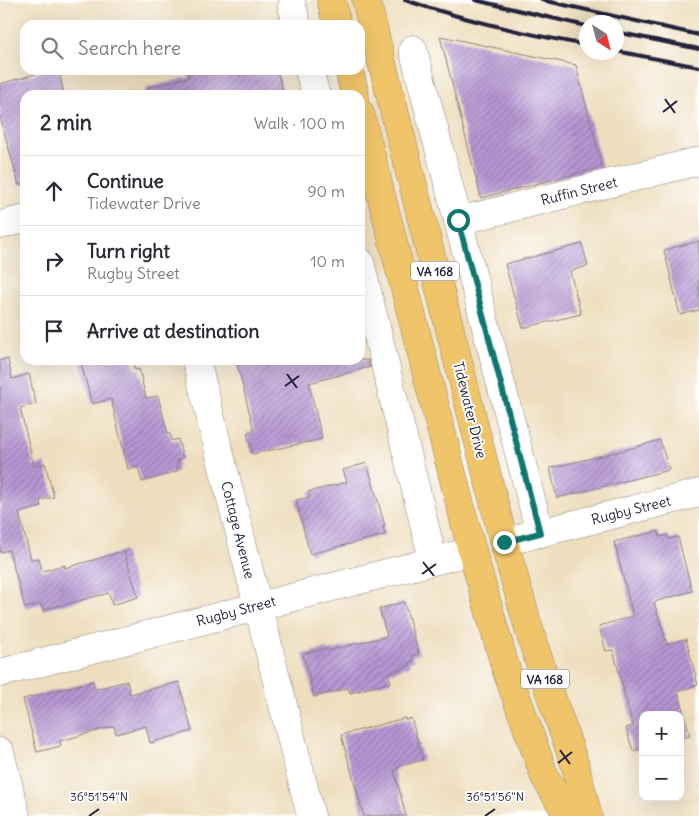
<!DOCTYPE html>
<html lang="en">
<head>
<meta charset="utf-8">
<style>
  :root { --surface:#fff; --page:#f7f7f7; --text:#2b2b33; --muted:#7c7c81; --line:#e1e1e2 }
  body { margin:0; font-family:Delius,sans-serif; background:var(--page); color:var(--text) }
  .controls { position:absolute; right:15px; bottom:15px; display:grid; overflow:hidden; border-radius:10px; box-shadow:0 5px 20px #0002 }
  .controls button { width:45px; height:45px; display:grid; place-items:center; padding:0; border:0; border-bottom:1px solid var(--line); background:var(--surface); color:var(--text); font:25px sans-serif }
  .compass { position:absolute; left:579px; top:15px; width:45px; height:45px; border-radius:50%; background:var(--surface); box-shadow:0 5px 20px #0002; rotate:144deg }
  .stop { position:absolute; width:15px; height:15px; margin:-11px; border:4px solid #0f766e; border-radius:50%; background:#fff }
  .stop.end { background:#0f766e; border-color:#fff; box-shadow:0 1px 5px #0008 }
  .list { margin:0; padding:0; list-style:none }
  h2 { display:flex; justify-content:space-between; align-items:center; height:65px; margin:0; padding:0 20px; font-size:21px }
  h2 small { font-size:16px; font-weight:400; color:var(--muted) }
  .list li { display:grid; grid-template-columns:32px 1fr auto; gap:15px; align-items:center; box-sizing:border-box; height:70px; padding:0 20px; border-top:1px solid var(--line) }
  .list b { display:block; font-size:19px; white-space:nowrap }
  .list p { margin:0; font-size:16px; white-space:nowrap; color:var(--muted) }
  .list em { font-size:16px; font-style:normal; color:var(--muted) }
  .icon { flex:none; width:28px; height:28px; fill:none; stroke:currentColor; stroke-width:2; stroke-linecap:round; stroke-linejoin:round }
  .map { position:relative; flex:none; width:699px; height:816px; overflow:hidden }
  .search { position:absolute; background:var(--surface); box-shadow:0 5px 20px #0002; left:20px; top:20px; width:345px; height:55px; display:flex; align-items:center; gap:12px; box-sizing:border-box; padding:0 18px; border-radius:15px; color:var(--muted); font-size:19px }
  .panel { position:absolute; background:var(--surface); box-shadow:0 5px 20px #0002; left:20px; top:90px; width:345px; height:275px; border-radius:15px }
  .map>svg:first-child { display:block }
  .building { fill:url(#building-hatch) }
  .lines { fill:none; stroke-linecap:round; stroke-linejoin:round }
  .minor-casing { stroke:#88807c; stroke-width:29 }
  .highway-casing { stroke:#88807c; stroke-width:29 }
  .minor { stroke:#fff; stroke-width:28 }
  .highway { stroke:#f0c469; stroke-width:28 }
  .rail { stroke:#22223b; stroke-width:4 }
  .route { stroke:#0f766e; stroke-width:6 }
  .ticks { fill:none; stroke:#22223b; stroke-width:2 }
  .labels { text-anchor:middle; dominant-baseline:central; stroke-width:4; stroke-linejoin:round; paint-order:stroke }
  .shield { fill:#fff; stroke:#646476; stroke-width:1 }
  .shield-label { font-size:12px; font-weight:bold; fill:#22223b }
  .street-label { font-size:14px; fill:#22223b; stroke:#fff }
  .ticks-label { font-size:12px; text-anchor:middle; fill:#22223b; stroke:#fff; stroke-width:4; stroke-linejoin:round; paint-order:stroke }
</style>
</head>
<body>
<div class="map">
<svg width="699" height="816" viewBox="0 0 699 816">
  <defs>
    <pattern id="building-hatch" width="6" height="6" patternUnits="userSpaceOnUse" patternTransform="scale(1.25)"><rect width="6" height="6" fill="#b696d3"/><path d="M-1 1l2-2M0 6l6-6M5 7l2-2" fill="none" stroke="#947aac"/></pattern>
  </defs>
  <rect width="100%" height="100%" fill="#fff"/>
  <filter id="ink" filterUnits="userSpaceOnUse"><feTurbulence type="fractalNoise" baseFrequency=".02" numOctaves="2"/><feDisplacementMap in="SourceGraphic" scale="10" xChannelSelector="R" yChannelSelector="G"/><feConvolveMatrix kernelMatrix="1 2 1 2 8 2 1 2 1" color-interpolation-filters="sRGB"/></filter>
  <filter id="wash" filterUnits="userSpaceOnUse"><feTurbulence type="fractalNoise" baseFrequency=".0096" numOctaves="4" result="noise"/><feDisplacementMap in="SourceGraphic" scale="20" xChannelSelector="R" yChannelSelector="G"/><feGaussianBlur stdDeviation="1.12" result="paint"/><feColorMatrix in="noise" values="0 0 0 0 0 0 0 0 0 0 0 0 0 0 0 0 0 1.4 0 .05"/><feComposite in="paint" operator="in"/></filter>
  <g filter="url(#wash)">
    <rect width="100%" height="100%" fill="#eedebe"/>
    <g id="blocks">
      <!-- building -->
      <g class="building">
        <polygon points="440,36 576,65 602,167 481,198"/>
        <polygon points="39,70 59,70 64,95 25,95 25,184 19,185 0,117 0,84 39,73"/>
        <polygon points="187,70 277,70 284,95 147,95 146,88 189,77"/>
        <polygon points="699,241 699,310 680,315 664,250"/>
        <polygon points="582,244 588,266 570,271 581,314 523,328 505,264"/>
        <polygon points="8,359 12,379 29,374 36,404 20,408 34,466 45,463 54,497 40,500 41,507 19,513 31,559 39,558 42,571 65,565 65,568 124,551 138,597 112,605 109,593 43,610 41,604 25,608 9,550 0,552 0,360"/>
        <polygon points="80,360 132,360 135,370 139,369 146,398 158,396 168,434 170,434 172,441 178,439 183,459 177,460 179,466 176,466 178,471 142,482 138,467 128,469 111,399 92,404"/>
        <polygon points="236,360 368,360 370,367 309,383 322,439 252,454 247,433 254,432 254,430"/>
        <polygon points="660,440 669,470 557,498 550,468 621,451"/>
        <polygon points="367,463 385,526 383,526 385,535 310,554 296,500 310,497 308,492 347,482 343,470"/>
        <polygon points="658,531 660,537 668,535 669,539 678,537 692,591 654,602 667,644 686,639 698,685 678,691 690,736 680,738 680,715 643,715 643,748 633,751 626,728 633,726 613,650 606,651 599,626 633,616 614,542"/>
        <polygon points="404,602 419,654 412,656 414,661 409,662 410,666 388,673 391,682 350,693 348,688 314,697 303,654 326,648 327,651 387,636 379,609"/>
        <polygon points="93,681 95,689 127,681 130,694 179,682 192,731 150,743 146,726 116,734 114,726 60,741 61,746 37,752 23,699"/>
        <polygon points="405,718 406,720 411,718 423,760 397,767 398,769 394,770 406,816 364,816 341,735"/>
      </g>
    </g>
  </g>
  <g filter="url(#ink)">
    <use href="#blocks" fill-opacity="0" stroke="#88807c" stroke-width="1"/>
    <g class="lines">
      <!-- minor casing -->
      <g class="minor-casing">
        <g id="minor">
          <polyline points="292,6 297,25"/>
          <polyline points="413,49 540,533"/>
          <polyline points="309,70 316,95"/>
          <polyline points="458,221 699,161"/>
          <polyline points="0,225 25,219"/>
          <polyline points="360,262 433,560"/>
          <polyline points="196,360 311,816"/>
          <polyline points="504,542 699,493"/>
          <polyline points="0,673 472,551"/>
          <polyline points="0,752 16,816"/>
        </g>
      </g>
      <!-- highway casing -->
      <g class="highway-casing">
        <g id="highway">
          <polyline points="331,0 337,25"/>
          <polyline points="366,0 504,542 534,646 575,765 588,816"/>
          <polyline points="349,70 355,95"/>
          <polyline points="360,113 472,551 505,666 545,777 568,816"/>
        </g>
      </g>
      <!-- minor -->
      <use href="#minor" class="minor"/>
      <!-- highway -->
      <use href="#highway" class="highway"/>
      <!-- rail -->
      <g class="rail">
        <path d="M405,0c59,20 121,34 181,45"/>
        <polyline points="475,0 586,26"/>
        <polyline points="542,0 699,35"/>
        <polyline points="616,32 699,49"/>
        <polyline points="616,51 699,67"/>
      </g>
    </g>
  </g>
  <g class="lines" filter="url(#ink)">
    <!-- route -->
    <polyline class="route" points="458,220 540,533 504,542"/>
  </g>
  <!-- ticks -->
  <path class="ticks" d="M665,99l10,14M663,112l14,-11M287,374l10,14M285,386l14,-10M423,562l11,14M422,574l14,-10M560,750l10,14M558,763l14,-11M89,816l10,-7M485,816l10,-7"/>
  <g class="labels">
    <!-- shield labels -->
    <g class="shield">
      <rect x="411" y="261.5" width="48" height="19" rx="4"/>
      <rect x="521" y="669.5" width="48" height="19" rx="4"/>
    </g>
    <g class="shield-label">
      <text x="435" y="271">VA 168</text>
      <text x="545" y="679">VA 168</text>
    </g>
    <!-- street labels -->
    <g class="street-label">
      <text transform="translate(579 191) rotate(-14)">Ruffin Street</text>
      <text transform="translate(470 410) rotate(76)">Tidewater Drive</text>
      <text transform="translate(631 510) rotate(-14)">Rugby Street</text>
      <text transform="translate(238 530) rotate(76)">Cottage Avenue</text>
      <text transform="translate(236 611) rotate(-15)">Rugby Street</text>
    </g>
  </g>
  <g class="ticks-label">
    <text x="99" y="801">36°51'54"N</text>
    <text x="495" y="801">36°51'56"N</text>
  </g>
</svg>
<div class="controls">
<button>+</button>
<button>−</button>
</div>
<svg class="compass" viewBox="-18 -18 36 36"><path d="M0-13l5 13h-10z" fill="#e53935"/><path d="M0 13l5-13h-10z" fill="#7c7c81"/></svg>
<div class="stop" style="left:458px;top:220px"></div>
<div class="stop end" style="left:504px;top:542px"></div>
<div class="search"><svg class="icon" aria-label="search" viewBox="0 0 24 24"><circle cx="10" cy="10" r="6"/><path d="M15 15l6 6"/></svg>Search here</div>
<section class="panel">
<h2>2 min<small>Walk · 100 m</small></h2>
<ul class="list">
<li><svg class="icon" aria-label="ahead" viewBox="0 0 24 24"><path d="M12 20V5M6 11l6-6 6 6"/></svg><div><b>Continue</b><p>Tidewater Drive</p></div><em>90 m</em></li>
<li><svg class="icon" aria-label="right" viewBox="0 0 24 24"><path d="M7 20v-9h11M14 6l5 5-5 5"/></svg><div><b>Turn right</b><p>Rugby Street</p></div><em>10 m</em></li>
<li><svg class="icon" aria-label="arrive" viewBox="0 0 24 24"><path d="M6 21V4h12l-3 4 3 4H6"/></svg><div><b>Arrive at destination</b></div></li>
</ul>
</section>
</div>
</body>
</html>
